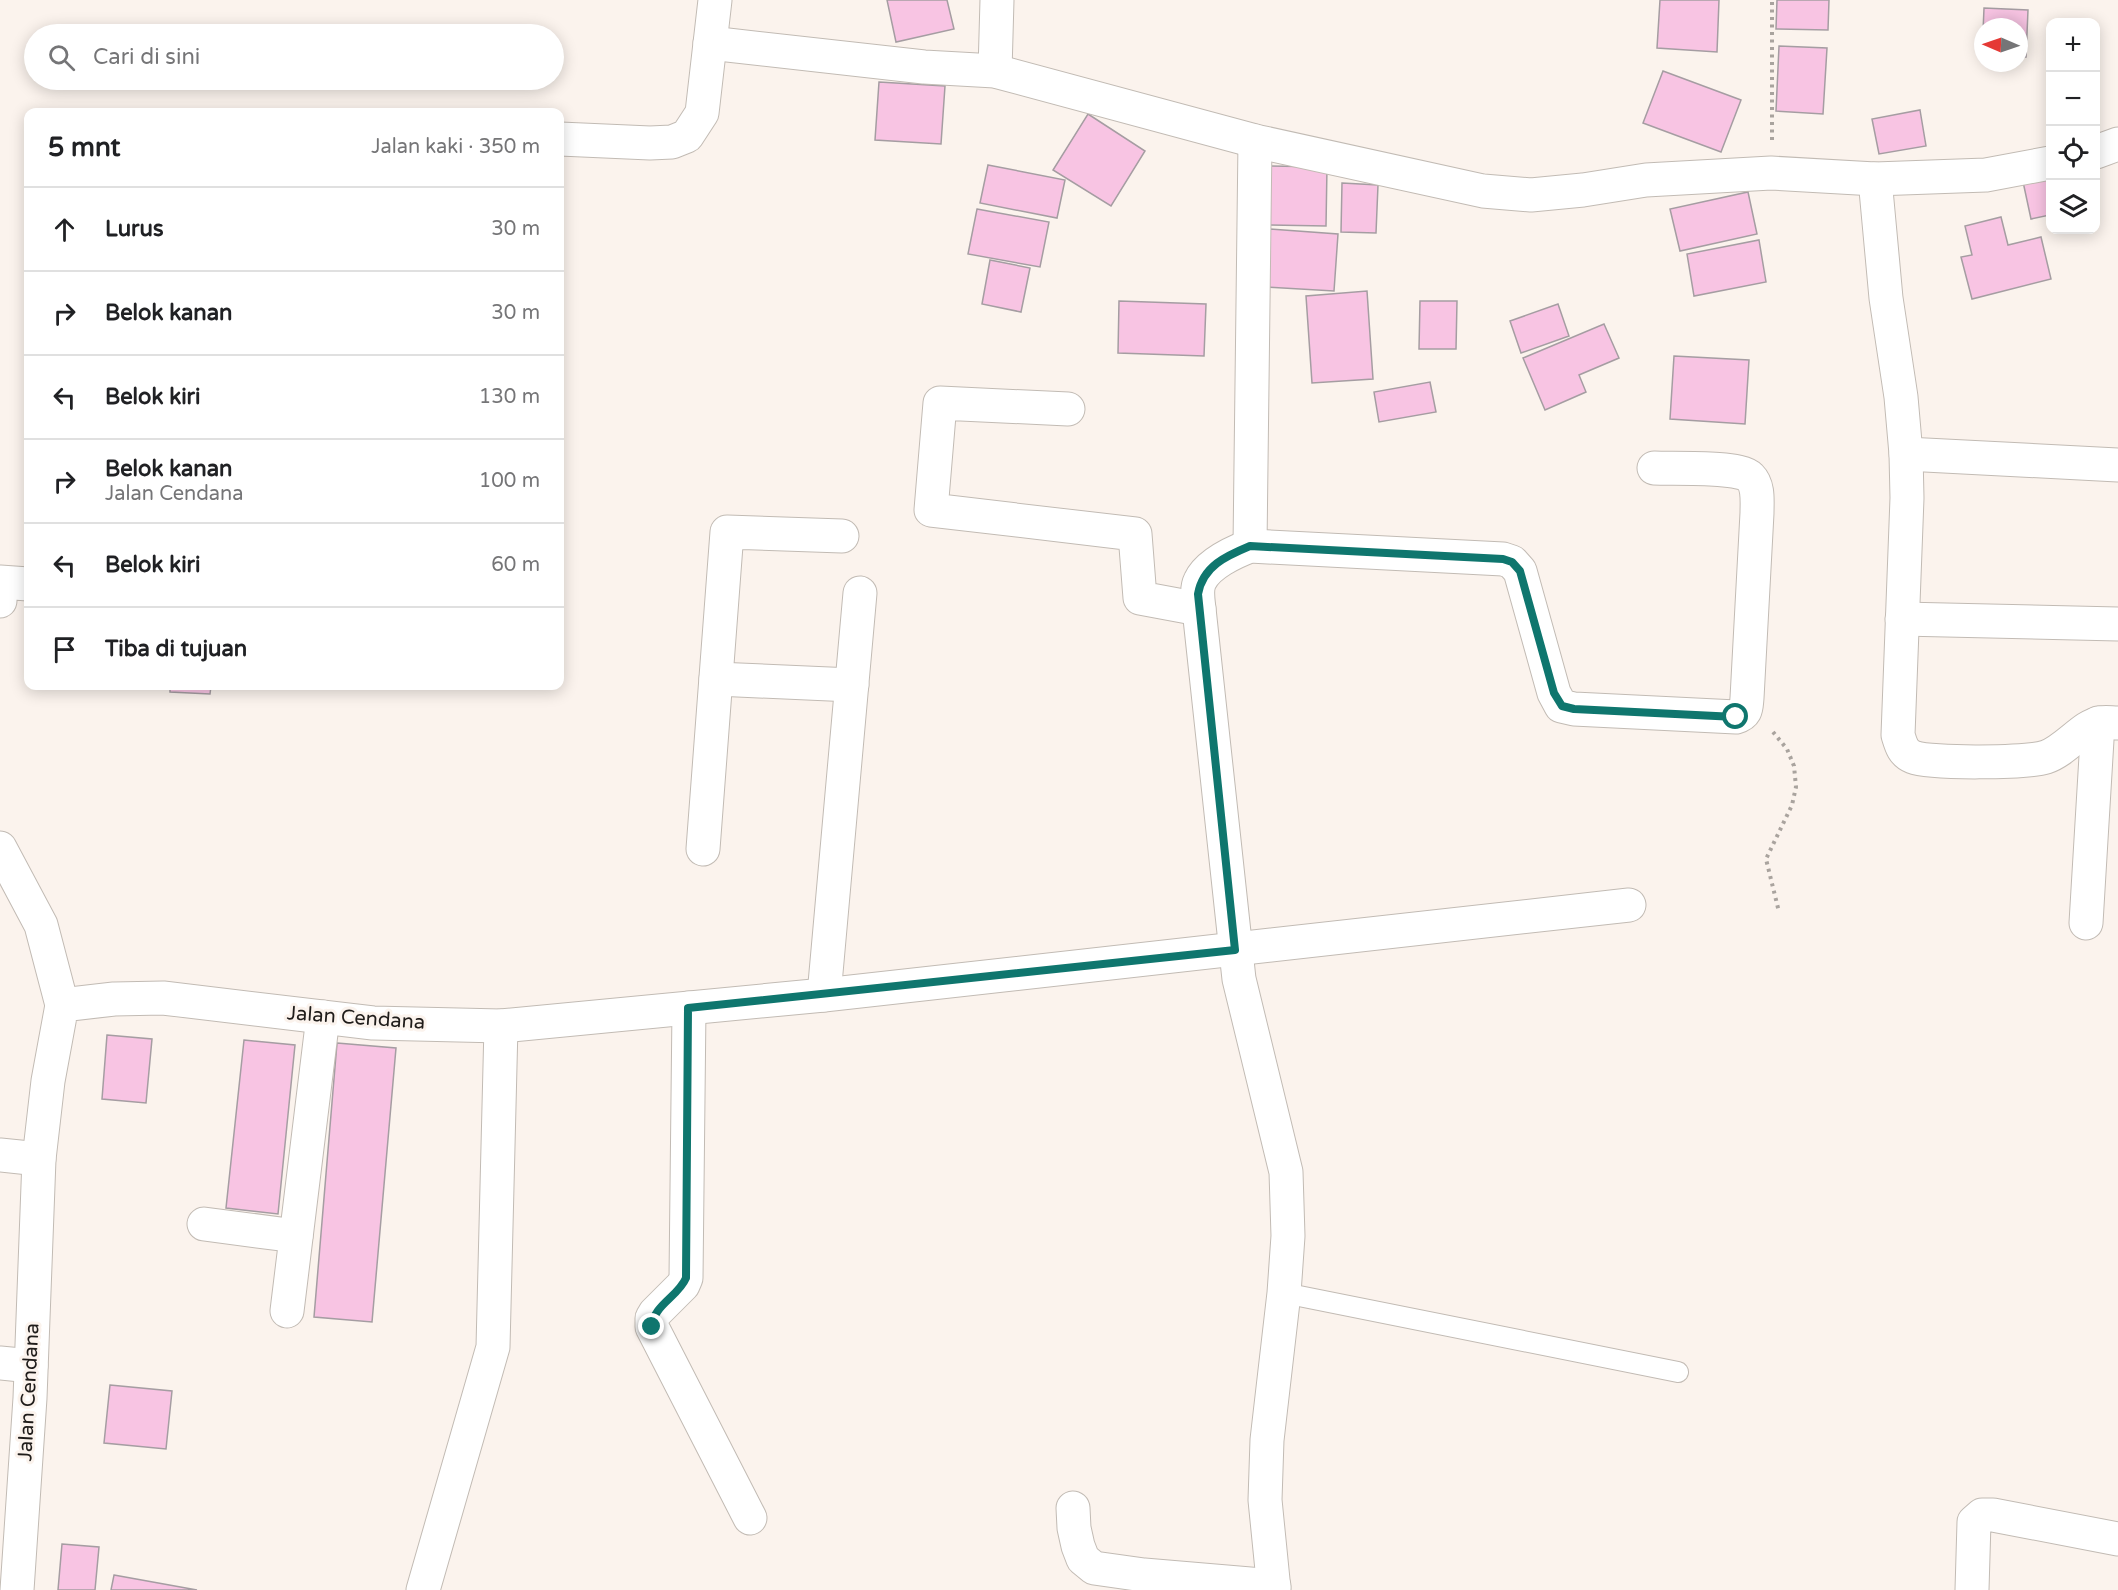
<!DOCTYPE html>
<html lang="id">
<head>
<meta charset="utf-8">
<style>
  :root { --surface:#fff; --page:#f6f6f6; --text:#202124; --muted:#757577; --line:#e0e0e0 }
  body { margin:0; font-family:"Varela Round",sans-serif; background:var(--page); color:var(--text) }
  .controls { position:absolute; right:18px; top:18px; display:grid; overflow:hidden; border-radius:12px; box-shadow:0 3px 15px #0003 }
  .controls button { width:54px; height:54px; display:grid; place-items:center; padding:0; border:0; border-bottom:2px solid var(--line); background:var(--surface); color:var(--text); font:30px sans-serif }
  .compass { position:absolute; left:1974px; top:18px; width:54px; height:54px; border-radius:50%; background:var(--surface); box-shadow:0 3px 15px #0003; rotate:272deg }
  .stop { position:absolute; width:18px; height:18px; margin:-14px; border:4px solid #0f766e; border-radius:50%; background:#fff }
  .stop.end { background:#0f766e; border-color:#fff; box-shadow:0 2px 6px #0008 }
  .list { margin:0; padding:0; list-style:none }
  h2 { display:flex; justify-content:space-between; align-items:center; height:78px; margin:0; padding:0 24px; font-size:26px }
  h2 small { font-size:20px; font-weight:400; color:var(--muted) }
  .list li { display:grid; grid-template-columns:39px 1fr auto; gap:18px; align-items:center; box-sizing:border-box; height:84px; padding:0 24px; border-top:2px solid var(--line) }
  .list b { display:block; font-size:22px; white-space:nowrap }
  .list p { margin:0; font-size:20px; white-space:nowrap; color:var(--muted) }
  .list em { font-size:20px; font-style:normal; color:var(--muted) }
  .icon { flex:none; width:33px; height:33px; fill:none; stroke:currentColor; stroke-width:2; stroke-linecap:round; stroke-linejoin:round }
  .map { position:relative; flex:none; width:2118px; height:1590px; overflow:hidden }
  .search { position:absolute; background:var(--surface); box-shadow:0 3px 15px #0003; left:24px; top:24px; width:540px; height:66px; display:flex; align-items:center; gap:15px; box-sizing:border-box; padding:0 21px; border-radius:33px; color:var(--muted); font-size:22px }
  .panel { position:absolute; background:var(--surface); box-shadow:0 3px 15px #0003; left:24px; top:108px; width:540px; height:582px; border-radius:12px }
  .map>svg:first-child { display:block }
  .building { fill:#f8c4e3; stroke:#a59da2; stroke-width:1.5 }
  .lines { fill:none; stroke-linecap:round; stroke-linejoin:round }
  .lane-casing { stroke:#c2bbb4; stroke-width:22 }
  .street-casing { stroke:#c2bbb4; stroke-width:35 }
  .path { stroke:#a9a39e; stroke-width:4; stroke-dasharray:3 4.5; stroke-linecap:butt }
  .lane { stroke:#fff; stroke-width:20 }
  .street { stroke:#fff; stroke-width:33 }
  .route { stroke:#0f766e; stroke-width:8 }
  .labels { text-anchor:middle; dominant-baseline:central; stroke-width:6; stroke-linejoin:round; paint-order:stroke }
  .street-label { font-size:20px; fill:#1f1c1a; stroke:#fbf3ed }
</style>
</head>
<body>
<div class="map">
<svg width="2118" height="1590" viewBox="0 0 2118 1590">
  <rect width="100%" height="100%" fill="#fbf3ed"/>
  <!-- building -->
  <g class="building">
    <polygon points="887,0 947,0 954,29 896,42"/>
    <polygon points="1660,0 1719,0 1717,52 1657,48"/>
    <polygon points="1777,0 1829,0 1828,30 1776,29"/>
    <polygon points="1984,8 2028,10 2026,57 2019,57 2019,27 1983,27 1982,56"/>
    <polygon points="1779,46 1827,48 1823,114 1776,111"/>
    <polygon points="1663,71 1741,100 1721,152 1643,123"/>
    <polygon points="879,82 945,86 941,144 875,140"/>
    <polygon points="1920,110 1926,146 1879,154 1872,119"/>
    <polygon points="1088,114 1145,151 1111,206 1053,170"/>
    <polygon points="988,165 1065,180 1057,218 980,203"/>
    <polygon points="1264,166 1327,167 1326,226 1263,225"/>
    <polygon points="2050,171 2050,215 2031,219 2022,177"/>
    <polygon points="1342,183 1378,185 1376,233 1341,232"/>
    <polygon points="1748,192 1757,234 1680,251 1670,209"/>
    <polygon points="977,209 1049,222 1040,267 968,254"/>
    <polygon points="2001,217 2008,245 2041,237 2051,279 1972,299 1961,257 1972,255 1965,226"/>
    <polygon points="1270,229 1338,234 1334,291 1266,287"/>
    <polygon points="1759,240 1766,282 1694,296 1687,254"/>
    <polygon points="990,260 1030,268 1021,312 982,304"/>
    <polygon points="1367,291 1373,379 1312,383 1306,296"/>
    <polygon points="1119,301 1206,304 1204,356 1118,353"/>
    <polygon points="1420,301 1457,301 1456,349 1419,349"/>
    <polygon points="1558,304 1569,336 1521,353 1510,321"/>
    <polygon points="1604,324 1619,358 1579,375 1586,392 1545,410 1523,358"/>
    <polygon points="1674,356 1749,360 1745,424 1670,419"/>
    <polygon points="1430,382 1436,412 1379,422 1374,392"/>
    <polygon points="170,686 211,686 210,694 170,692"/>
    <polygon points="107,1035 152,1039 146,1103 102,1099"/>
    <polygon points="244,1040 295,1045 278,1214 226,1208"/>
    <polygon points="337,1043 396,1048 372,1322 314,1317"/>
    <polygon points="110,1385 172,1391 166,1449 104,1443"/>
    <polygon points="62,1544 99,1547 95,1590 58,1590"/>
    <polygon points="114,1575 197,1590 111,1590"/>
  </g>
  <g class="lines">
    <!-- lane casing -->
    <g class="lane-casing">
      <polyline id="lane" points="1284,1293 1678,1372"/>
    </g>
    <!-- street casing -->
    <g class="street-casing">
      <g id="street">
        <polyline points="710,43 924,67 995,71 1255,141 1483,191 1531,195 1583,190 1646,180 1771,173 1875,179 1986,175 2050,163"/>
        <polyline points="995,71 997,0"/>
        <polyline points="560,139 650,143 672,142 687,136 702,113 715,0"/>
        <polyline points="2096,152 2118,144"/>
        <path d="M1875,179l11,119 15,99 5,57 1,44 -9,237c3,10 5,18 15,22 18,7 114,6 133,0 19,-6 38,-32 54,-34 5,-1 12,0 18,0"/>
        <polyline points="1068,409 940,403 931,510 1135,534 1140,598 1199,609"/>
        <polyline points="1906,454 2118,465"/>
        <polyline points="1250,546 1255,141"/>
        <polyline points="0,601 0,582 28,584"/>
        <polyline points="1902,619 2118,624"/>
        <polyline points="716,679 852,685"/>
        <polyline points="0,848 41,925 62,1005"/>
        <polyline points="703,849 727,532 842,536"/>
        <polyline points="2086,923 2098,723"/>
        <polyline points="824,995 860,593"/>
        <polyline points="689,1008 686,1278 683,1285 655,1313 652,1318 652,1327 750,1518"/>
        <polyline points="0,1155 39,1159"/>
        <polyline points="204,1224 296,1236"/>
        <polyline points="287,1311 323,1017"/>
        <polyline points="0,1363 31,1366"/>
        <polyline points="1073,1508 1074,1528 1078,1546 1083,1559 1094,1568 1144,1575 1274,1586"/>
        <polyline points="17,1590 30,1398 39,1159 48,1081 62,1005 114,999 163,998 373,1023 501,1026 824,995 1629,905"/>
        <polyline points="423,1590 493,1347 501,1026"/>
        <path d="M1274,1590l-9,-90 2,-60 17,-147 4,-57 -2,-64 -47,-193 -40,-370c-1,-9 -3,-20 1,-28 8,-17 34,-29 50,-35l253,13 9,3 8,9 34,122 7,13 13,3 162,8c11,-3 10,-9 11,-19l10,-185c0,-12 2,-27 -7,-36 -10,-11 -78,-8 -96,-9"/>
        <polyline points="1972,1590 1974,1522 1982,1515 1993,1515 2118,1539"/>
      </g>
    </g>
    <!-- path -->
    <g class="path">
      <polyline points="1772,140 1772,1"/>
      <polyline points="1773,732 1787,749 1794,766 1796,787 1792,805 1766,859 1779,912"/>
    </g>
    <!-- lane -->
    <use href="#lane" class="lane"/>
    <!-- street -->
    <use href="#street" class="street"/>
  </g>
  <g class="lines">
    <!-- route -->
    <path class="route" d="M652,1327c1,-22 26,-30 34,-49l2,-270 547,-58 -37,-356c5,-28 28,-38 52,-48l253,13 9,3 8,9 34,122 8,13 12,3 162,8"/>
  </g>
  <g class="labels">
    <!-- street labels -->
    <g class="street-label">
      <text transform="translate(356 1018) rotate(4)">Jalan Cendana</text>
      <text transform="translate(29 1392) rotate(-87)">Jalan Cendana</text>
    </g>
  </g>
</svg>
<div class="controls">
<button>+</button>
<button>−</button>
<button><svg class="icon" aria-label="locate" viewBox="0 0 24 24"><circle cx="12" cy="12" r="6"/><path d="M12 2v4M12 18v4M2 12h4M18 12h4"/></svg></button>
<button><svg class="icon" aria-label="layers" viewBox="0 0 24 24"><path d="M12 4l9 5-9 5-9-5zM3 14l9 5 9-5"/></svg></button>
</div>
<svg class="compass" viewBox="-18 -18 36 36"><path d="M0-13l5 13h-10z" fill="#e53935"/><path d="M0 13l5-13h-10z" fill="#757577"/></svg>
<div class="stop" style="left:1736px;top:717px"></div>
<div class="stop end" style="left:652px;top:1327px"></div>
<div class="search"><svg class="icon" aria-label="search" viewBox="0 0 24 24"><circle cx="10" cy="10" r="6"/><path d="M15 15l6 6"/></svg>Cari di sini</div>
<section class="panel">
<h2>5 mnt<small>Jalan kaki · 350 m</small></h2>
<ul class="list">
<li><svg class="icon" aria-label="ahead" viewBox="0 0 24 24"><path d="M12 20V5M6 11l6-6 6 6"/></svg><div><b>Lurus</b></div><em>30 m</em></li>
<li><svg class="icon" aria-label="right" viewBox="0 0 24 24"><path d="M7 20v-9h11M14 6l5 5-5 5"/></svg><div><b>Belok kanan</b></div><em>30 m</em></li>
<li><svg class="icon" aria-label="left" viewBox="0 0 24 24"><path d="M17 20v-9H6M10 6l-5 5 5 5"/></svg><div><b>Belok kiri</b></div><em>130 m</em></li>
<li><svg class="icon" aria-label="right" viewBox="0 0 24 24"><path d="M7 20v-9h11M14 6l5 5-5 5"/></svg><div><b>Belok kanan</b><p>Jalan Cendana</p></div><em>100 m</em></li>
<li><svg class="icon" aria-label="left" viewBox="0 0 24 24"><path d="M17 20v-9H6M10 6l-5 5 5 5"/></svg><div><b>Belok kiri</b></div><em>60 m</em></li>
<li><svg class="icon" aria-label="arrive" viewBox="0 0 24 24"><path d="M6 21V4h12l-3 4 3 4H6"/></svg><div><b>Tiba di tujuan</b></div></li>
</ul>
</section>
</div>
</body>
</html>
